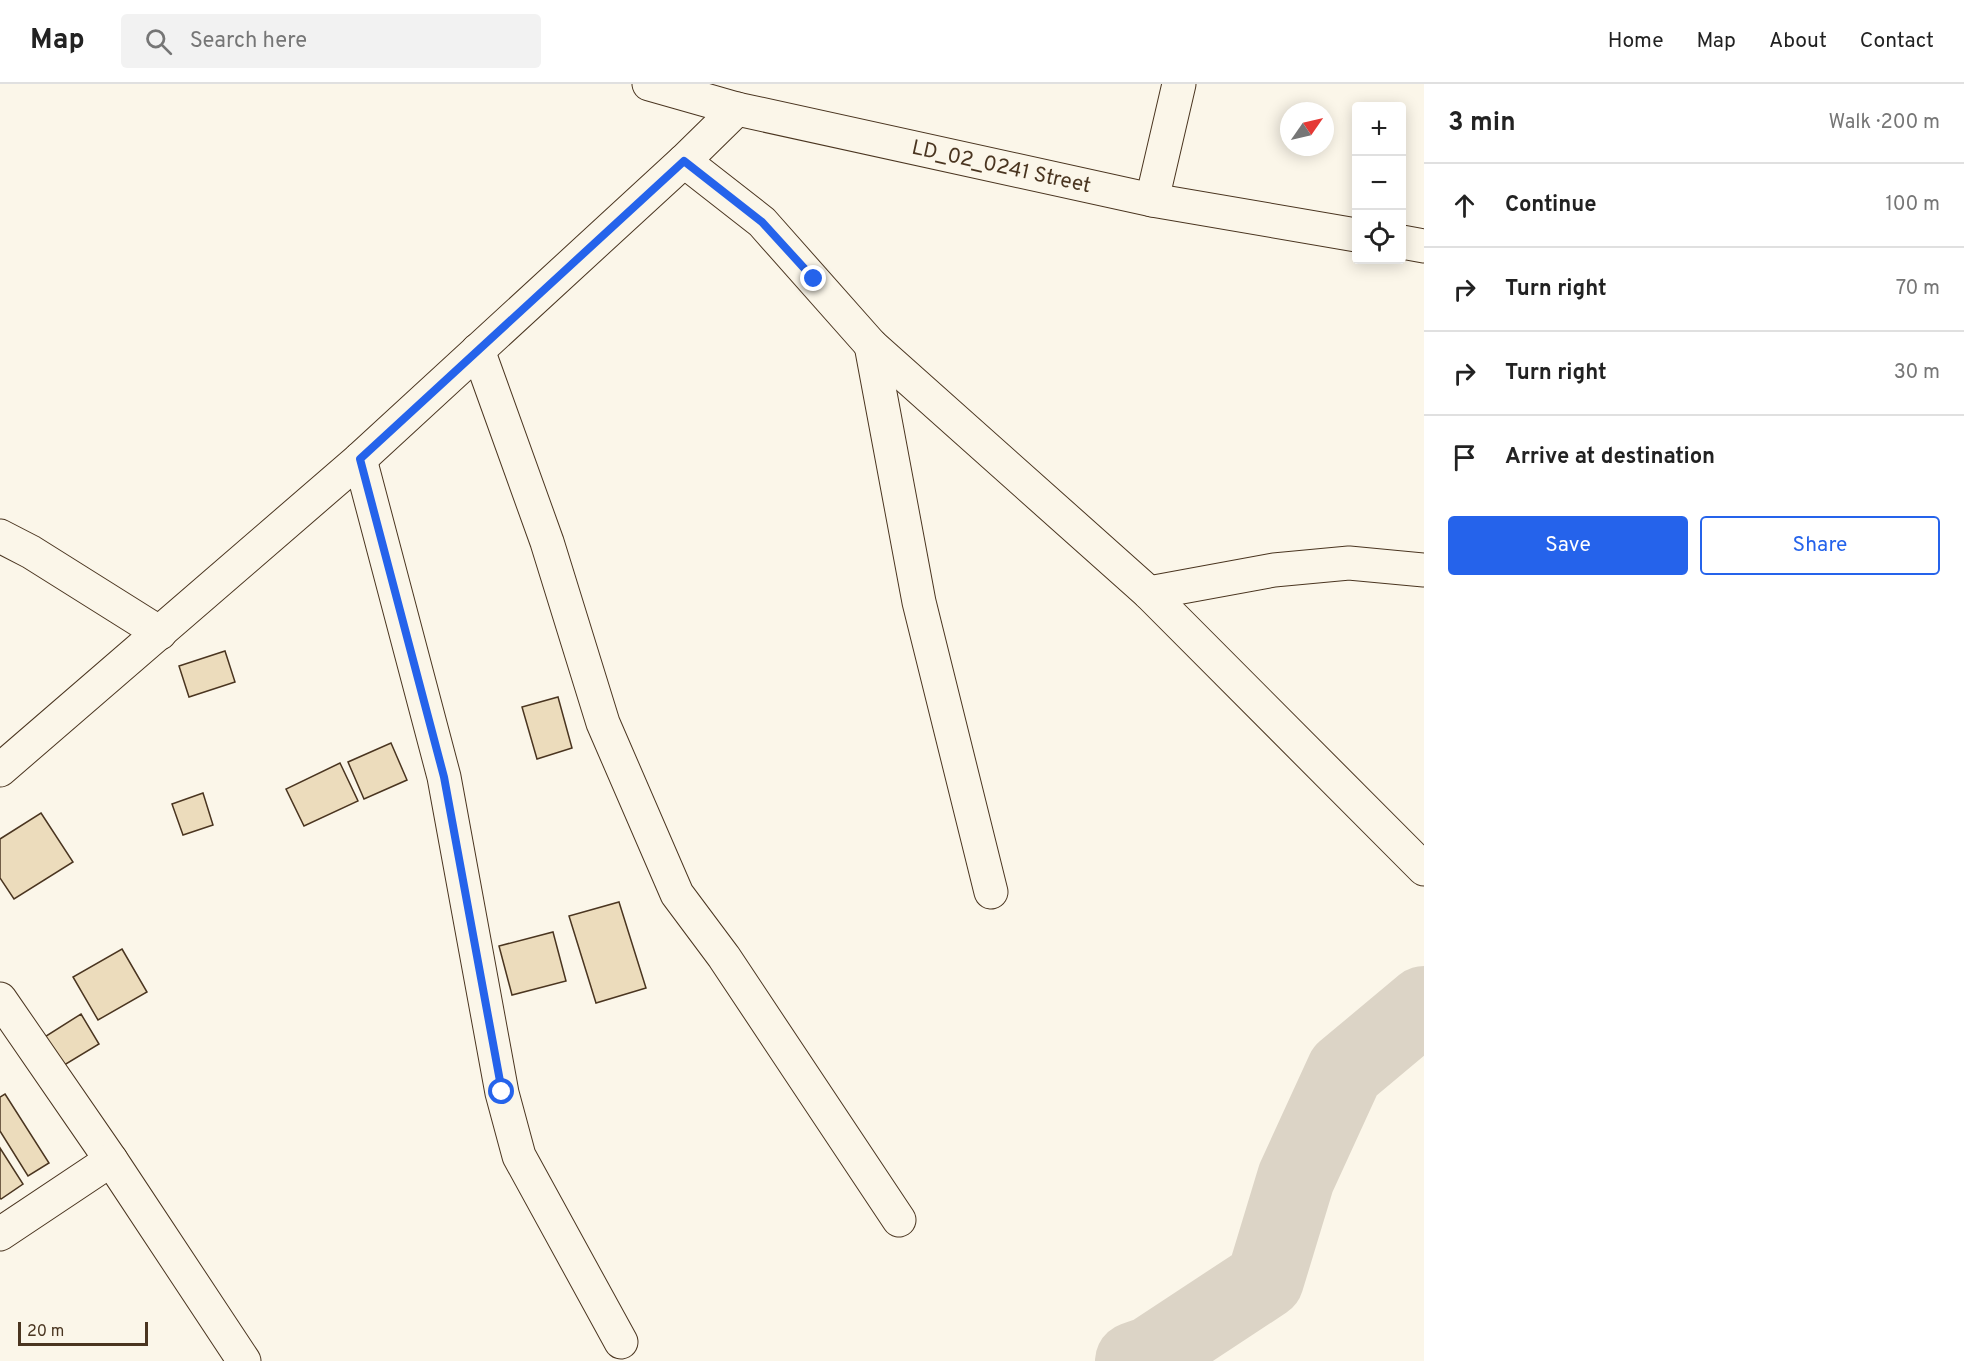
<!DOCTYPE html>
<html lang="en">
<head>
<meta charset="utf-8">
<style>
  :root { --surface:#fff; --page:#f2f2f2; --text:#222; --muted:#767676; --line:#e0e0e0; --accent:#2563eb }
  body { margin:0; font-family:Overpass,sans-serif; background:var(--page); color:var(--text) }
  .controls { position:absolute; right:18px; top:18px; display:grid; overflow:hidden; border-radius:6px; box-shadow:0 3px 15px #0003 }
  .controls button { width:54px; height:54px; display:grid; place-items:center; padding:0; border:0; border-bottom:2px solid var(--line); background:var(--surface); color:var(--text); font:30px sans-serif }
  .compass { position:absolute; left:1280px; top:18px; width:54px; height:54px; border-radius:50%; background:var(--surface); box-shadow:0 3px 15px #0003; rotate:56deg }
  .scale { position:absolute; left:18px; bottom:15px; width:130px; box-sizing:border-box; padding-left:6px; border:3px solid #4a3520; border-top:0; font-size:16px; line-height:21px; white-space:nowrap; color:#4a3520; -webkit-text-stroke:4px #fbf6e9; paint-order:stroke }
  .stop { position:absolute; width:18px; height:18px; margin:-14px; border:4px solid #2563eb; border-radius:50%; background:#fff }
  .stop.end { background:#2563eb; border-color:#fff; box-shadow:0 2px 6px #0008 }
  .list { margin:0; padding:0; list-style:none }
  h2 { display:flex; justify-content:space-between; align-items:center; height:78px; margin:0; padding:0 24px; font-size:26px }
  h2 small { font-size:20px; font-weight:400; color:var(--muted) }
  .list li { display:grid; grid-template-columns:39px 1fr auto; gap:18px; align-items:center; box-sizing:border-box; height:84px; padding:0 24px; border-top:2px solid var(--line) }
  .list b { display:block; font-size:22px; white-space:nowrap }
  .list em { font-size:20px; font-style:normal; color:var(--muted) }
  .actions { display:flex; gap:12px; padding:18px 24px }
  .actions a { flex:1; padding:14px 0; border:2px solid var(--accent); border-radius:6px; text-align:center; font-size:21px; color:var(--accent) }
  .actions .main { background:var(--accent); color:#fff }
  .icon { flex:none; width:33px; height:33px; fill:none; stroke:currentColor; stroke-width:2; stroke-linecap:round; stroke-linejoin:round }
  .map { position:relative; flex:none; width:1424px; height:1277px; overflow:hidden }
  header { display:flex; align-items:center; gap:36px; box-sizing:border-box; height:84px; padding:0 30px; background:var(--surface); border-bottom:2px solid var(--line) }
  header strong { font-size:28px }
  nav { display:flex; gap:33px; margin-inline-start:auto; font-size:21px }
  .search { width:420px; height:54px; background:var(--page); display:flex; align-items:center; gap:15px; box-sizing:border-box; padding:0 21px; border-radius:6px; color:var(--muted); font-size:22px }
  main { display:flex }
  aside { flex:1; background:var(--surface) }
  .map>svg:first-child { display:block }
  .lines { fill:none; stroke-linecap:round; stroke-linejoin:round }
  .river { stroke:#dcd4c6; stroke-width:78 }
  .building { fill:#ecdcbc; stroke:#4a3520; stroke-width:1.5 }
  .street-casing { stroke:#4a3520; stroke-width:35 }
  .street { stroke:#fbf6e9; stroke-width:33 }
  .route { stroke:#2563eb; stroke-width:8 }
  .labels { text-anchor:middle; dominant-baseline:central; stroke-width:4.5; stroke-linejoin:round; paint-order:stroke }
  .street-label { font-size:21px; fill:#4a3520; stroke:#fbf6e9 }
</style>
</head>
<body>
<header>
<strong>Map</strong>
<div class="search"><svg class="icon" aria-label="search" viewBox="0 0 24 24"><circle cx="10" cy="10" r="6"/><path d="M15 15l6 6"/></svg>Search here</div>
<nav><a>Home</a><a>Map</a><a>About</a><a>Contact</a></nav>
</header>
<main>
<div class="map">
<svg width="1424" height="1277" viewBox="0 0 1424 1277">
  <rect width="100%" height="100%" fill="#fbf6e9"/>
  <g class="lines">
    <!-- river -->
    <polyline class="river" points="1134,1277 1151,1271 1265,1196 1296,1094 1345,987 1424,921"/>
  </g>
  <!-- building -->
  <g class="building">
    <polygon points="225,567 235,598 189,613 179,582"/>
    <polygon points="558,613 572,664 537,675 522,623"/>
    <polygon points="391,659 407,696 364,715 348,678"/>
    <polygon points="340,679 358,717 304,742 286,705"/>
    <polygon points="203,709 213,741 183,751 172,720"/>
    <polygon points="41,729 73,778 14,815 0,794 0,755"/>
    <polygon points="619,818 646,904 596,919 569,832"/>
    <polygon points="553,848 566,897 512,911 499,862"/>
    <polygon points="122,865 147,908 98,936 73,893"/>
    <polygon points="81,930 99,960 61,983 43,954"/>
    <polygon points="5,1010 49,1079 28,1092 0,1047 0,1013"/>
    <polygon points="0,1064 23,1100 1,1115 0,1114"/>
  </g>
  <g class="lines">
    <!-- street casing -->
    <g class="street-casing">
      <g id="street">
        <path id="s1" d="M649,0l88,25 415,91 204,35"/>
        <polyline points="737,25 684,77 762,138 871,261 1149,509 1424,785"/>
        <polyline points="1152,116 1179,0"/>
        <polyline points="1402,158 1424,162"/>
        <polyline points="871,261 919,518 991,808"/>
        <polyline points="478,266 547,458 603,639 677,810 724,873 899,1136"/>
        <polyline points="360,375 444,693 502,1009 519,1072 621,1258"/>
        <polyline points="0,452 31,468 160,549"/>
        <polyline points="1149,509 1274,486 1349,479 1424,486"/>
        <polyline points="0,686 360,375 684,77"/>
        <polyline points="0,915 111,1076 0,1150"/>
        <polyline points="111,1076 244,1277"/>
      </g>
    </g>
    <!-- street -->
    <use href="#street" class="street"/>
  </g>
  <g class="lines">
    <!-- route -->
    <polyline class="route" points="502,1008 444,693 360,375 684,77 762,138 814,195"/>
  </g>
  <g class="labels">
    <!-- street labels -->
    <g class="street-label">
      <text stroke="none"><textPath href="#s1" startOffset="362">LD_02_0241 Street</textPath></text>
    </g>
  </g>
</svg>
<div class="controls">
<button>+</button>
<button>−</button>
<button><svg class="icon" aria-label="locate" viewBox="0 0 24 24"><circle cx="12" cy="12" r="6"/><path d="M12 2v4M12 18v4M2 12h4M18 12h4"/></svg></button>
</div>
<svg class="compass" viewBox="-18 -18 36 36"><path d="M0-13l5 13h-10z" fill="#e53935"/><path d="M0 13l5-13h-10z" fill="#767676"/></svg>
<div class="scale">20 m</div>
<div class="stop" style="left:502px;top:1008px"></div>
<div class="stop end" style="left:814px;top:195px"></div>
</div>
<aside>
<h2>3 min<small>Walk · 200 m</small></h2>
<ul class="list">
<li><svg class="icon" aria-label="ahead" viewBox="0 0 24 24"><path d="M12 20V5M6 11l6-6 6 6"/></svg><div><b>Continue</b></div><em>100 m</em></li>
<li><svg class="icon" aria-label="right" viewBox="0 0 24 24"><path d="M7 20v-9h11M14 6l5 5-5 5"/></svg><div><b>Turn right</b></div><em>70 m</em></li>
<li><svg class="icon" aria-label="right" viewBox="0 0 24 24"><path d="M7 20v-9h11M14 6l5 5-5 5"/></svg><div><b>Turn right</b></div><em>30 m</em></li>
<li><svg class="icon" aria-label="arrive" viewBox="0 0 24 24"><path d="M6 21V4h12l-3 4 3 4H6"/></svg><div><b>Arrive at destination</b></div></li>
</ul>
<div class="actions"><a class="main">Save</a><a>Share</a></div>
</aside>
</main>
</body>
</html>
